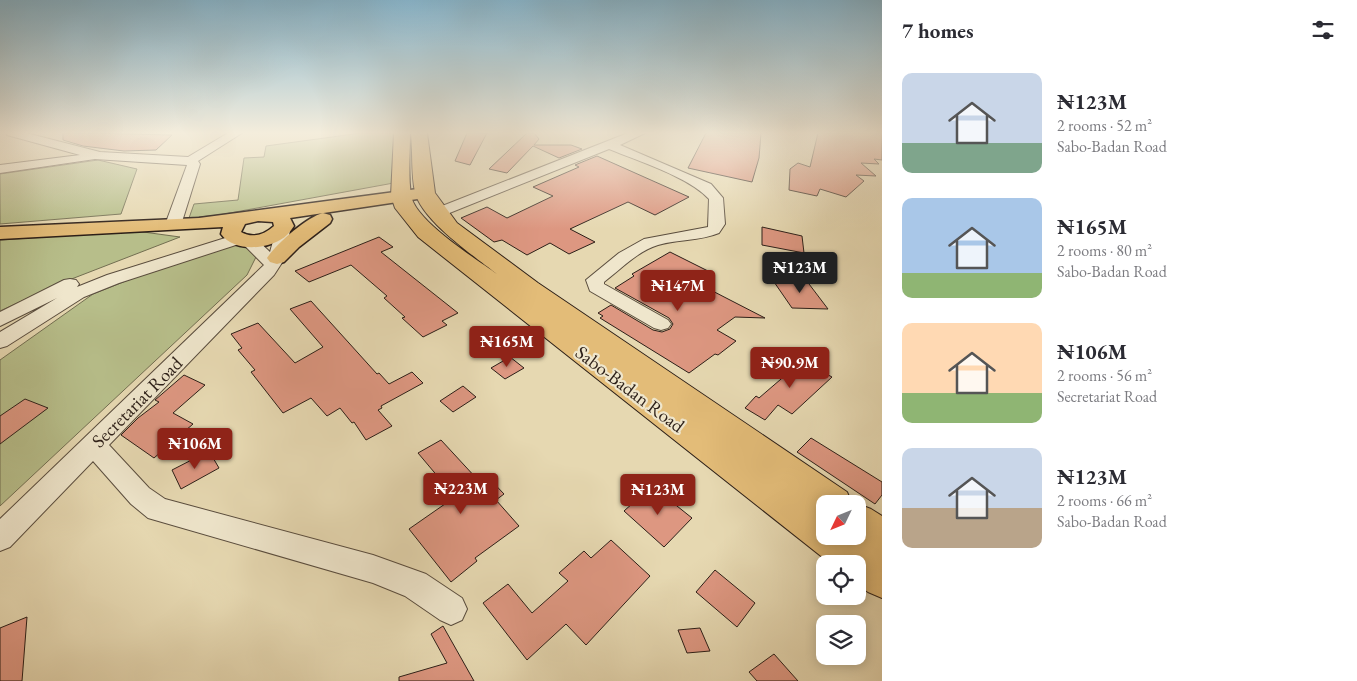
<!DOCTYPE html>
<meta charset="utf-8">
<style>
body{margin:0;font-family:"EB Garamond",serif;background:#f7f7f7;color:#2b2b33;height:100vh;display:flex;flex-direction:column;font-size:19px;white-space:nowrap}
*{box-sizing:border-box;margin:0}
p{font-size:16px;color:#7c7c81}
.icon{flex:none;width:28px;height:28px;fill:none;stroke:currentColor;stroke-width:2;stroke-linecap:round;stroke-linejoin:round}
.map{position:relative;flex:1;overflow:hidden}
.panel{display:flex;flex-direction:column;background:#fff;width:475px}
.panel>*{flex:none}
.needle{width:32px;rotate:227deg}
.controls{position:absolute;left:816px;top:495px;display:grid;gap:10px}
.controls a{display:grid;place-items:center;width:50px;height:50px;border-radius:10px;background:#fff;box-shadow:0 2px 12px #0003;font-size:25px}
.price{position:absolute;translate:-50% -42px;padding:0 11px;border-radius:5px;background:#8f2418;color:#fff;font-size:16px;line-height:32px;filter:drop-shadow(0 1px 2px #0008)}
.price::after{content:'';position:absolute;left:50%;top:30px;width:15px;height:11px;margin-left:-8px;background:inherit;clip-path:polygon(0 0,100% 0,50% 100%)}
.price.active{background:#222;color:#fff}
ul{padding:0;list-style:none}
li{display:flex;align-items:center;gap:15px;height:125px;padding:0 20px}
li span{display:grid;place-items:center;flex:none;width:140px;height:100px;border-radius:10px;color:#555}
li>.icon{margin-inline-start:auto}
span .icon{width:60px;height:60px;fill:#fffc;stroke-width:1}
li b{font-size:21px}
h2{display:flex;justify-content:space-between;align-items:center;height:60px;padding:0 20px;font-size:21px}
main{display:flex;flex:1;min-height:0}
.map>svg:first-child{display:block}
</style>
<main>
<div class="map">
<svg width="882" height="681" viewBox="0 0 882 681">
<rect width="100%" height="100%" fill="#e6d8b1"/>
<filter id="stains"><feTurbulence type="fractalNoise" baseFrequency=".004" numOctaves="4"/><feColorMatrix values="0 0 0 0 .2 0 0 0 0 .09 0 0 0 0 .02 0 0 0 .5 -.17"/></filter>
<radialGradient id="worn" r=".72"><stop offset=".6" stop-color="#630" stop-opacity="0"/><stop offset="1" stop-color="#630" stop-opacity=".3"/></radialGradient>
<path fill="#b7be8a" stroke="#726e51" d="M361,133H408L410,180L219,215L189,218L194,204L238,200L244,158L264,157L266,146Z
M98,160L137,169L121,214L0,224V174Z
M136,231L180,237L56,285L0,311V240Z
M244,244L256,257L247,275L0,506V360L93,294L204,250Z"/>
<path fill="#dd9781" stroke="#2c1f18" d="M63,133H87L172,135L156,150L124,151L83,146L63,140Z
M467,133H487L470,165L455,161Z
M527,133H534L539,139L534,145H571L582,149L559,158L533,146L507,173L489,169Z
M706,133H761L759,158L752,182L688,168Z
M818,133H882V160L874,159L879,164L861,163L876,176L856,175L864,181L846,197L820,189L817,196L789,190L790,169L798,163L810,167Z
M597,156L689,197L655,215L628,202L570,229L595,242L569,254L550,243L527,255L502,240L494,242L461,218L487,207L507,218L553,196L533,187L579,167L575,165Z
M762,227L802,236L804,253L762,245Z
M379,237L393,247L381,252L458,313L442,321L447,325L423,337L402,318L405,317L384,298L387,296L351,265L309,282L295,271Z
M670,252L712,273L697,283L765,318L735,317L717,330L736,341L718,355L715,354L689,373L600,318L603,316L598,313L611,305L653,330L662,332L670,329L673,324L669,318L615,288L634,276L632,274Z
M772,279L806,280L828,309L792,308Z
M311,301L377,374L379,373L389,384L412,372L423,383L381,406L382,408L378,410L392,426L366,440L354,422L352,423L340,408L327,416L311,398L283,413L251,372L255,370L238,350L242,348L231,334L258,323L295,363L323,347L290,309Z
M793,356L832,377L792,414L778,405L765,420L745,408L756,396L759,398L788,373L779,368Z
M510,357L524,368L505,379L491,368Z
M184,375L205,385L173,413L193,424L154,458L121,435L138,418L159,402L155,400Z
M463,386L476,397L453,412L440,401Z
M25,399L48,408L0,444V416Z
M811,438L882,482V495L875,504L797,452Z
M441,440L477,479L485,474L504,494L496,500L519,526L475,558L477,561L451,582L409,529L455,497L418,453Z
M209,451L219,468L181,489L172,470Z
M652,486L692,518L664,547L624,511Z
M611,540L650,576L586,645L566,624L527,660L483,603L508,584L532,613L568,581L559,573L584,551L591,558Z
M715,570L755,603L737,627L696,592Z
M27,617L22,681H0V628Z
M443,626L474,681H399V677L447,663L431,634Z
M700,628L710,651L687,653L678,630Z
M774,654L798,681H757L749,672Z"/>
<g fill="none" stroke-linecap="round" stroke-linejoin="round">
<g stroke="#5a4d3e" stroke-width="2">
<path id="minor" d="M6,133H26L100,152L188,157L228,133H242L198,161L200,164L181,225L178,228H168L165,225L187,165L95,159L0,173V165L80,155L7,135Z
M628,133H645L620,145L711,184L723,198L725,224L719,233C700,241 679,239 658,245C638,251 621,269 604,282V284L668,320L671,324L668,328L661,330L654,328L590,291L586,280L619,253L644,239L708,227L709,199C689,177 638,161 609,149L442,216H432L430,213L432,210Z
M282,225L287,227L290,230L285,258L274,275L109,445L149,488L165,499L373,555L426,574L462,598L467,609L462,620L451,625L440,620L405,596L373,583L148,518L131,504L93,461L10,547L0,551V519L264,265L242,243L119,283L84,297L7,346L0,348V332L57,298L0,326V312L64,280L70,279L76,280L79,284L77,287L107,275L238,234L245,237L255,238L270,252L277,227Z"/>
</g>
<g stroke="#2c1f18" stroke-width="3">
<path id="major" d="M425,188L431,189L434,193L431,197L290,218L294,226C290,232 286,237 280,240C263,250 233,251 221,234L223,227L0,239V227L199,218ZM258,221L273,222L274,226C265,234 253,239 241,232L245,224Z
M323,213L330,215L332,219L330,223L299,247L284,262L277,264L270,262L267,258C276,244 307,217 323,213Z"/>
</g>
<g stroke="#2c1f18" stroke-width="2">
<path id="highway" d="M394,133H410C410,153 408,175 411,195C414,220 476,259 497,274C474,256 422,221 415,192C411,174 413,152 411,133H427L435,193L457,223L538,283L847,492L852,504H825V536H858V504L871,509L882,516V598L868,592L858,585V564H831L418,237L395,208L391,196Z"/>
</g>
<use href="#minor" fill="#efe6cc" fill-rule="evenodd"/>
<use href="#major" fill="#e3bc78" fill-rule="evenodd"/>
<use href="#highway" fill="#e3bc78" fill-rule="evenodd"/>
</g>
<linearGradient id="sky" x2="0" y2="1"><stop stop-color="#87b6ce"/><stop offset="0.58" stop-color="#f4eddc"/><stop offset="1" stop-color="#f4eddc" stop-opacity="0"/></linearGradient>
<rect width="882" height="229" fill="url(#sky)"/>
<g text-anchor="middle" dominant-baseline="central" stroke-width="4.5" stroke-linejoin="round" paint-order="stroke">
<g font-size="19" fill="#2c1f18" stroke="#efe6cc">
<text transform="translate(630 389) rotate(37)">Sabo-Badan Road</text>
<text transform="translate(137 402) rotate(-45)">Secretariat Road</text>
</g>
</g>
<rect width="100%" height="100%" filter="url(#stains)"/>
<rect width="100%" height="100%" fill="url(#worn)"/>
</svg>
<div class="controls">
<a><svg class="needle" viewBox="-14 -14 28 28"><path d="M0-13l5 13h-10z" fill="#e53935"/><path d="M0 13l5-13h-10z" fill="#7c7c81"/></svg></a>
<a><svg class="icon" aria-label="locate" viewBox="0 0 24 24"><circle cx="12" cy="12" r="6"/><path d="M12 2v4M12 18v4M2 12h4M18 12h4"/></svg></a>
<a><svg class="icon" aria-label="layers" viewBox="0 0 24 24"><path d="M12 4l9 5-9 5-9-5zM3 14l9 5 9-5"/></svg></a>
</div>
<b class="price active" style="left:800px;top:294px">₦123M</b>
<b class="price" style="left:678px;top:312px">₦147M</b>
<b class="price" style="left:507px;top:368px">₦165M</b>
<b class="price" style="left:790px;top:389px">₦90.9M</b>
<b class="price" style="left:195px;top:470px">₦106M</b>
<b class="price" style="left:461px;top:515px">₦223M</b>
<b class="price" style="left:658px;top:516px">₦123M</b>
</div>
<section class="panel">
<h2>7 homes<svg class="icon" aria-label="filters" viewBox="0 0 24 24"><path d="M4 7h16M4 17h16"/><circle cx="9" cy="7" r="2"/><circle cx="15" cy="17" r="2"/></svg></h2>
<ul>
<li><span style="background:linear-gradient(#c9d6e8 70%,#7fa58c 0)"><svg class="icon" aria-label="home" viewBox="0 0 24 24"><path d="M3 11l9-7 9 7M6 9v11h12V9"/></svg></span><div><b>₦123M</b><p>2 rooms · 52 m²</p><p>Sabo-Badan Road</p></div></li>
<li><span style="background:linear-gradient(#a9c7e8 75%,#8fb573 0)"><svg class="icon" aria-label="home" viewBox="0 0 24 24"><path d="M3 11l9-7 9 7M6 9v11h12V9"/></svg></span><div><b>₦165M</b><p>2 rooms · 80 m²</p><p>Sabo-Badan Road</p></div></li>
<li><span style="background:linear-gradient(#ffd9b3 70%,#8fb573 0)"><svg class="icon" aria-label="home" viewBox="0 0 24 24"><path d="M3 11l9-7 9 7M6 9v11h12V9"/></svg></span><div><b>₦106M</b><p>2 rooms · 56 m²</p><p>Secretariat Road</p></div></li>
<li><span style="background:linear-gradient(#c9d6e8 60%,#b9a48a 0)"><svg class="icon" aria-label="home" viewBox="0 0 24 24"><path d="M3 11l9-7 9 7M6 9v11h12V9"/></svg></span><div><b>₦123M</b><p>2 rooms · 66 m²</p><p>Sabo-Badan Road</p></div></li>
</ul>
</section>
</main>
